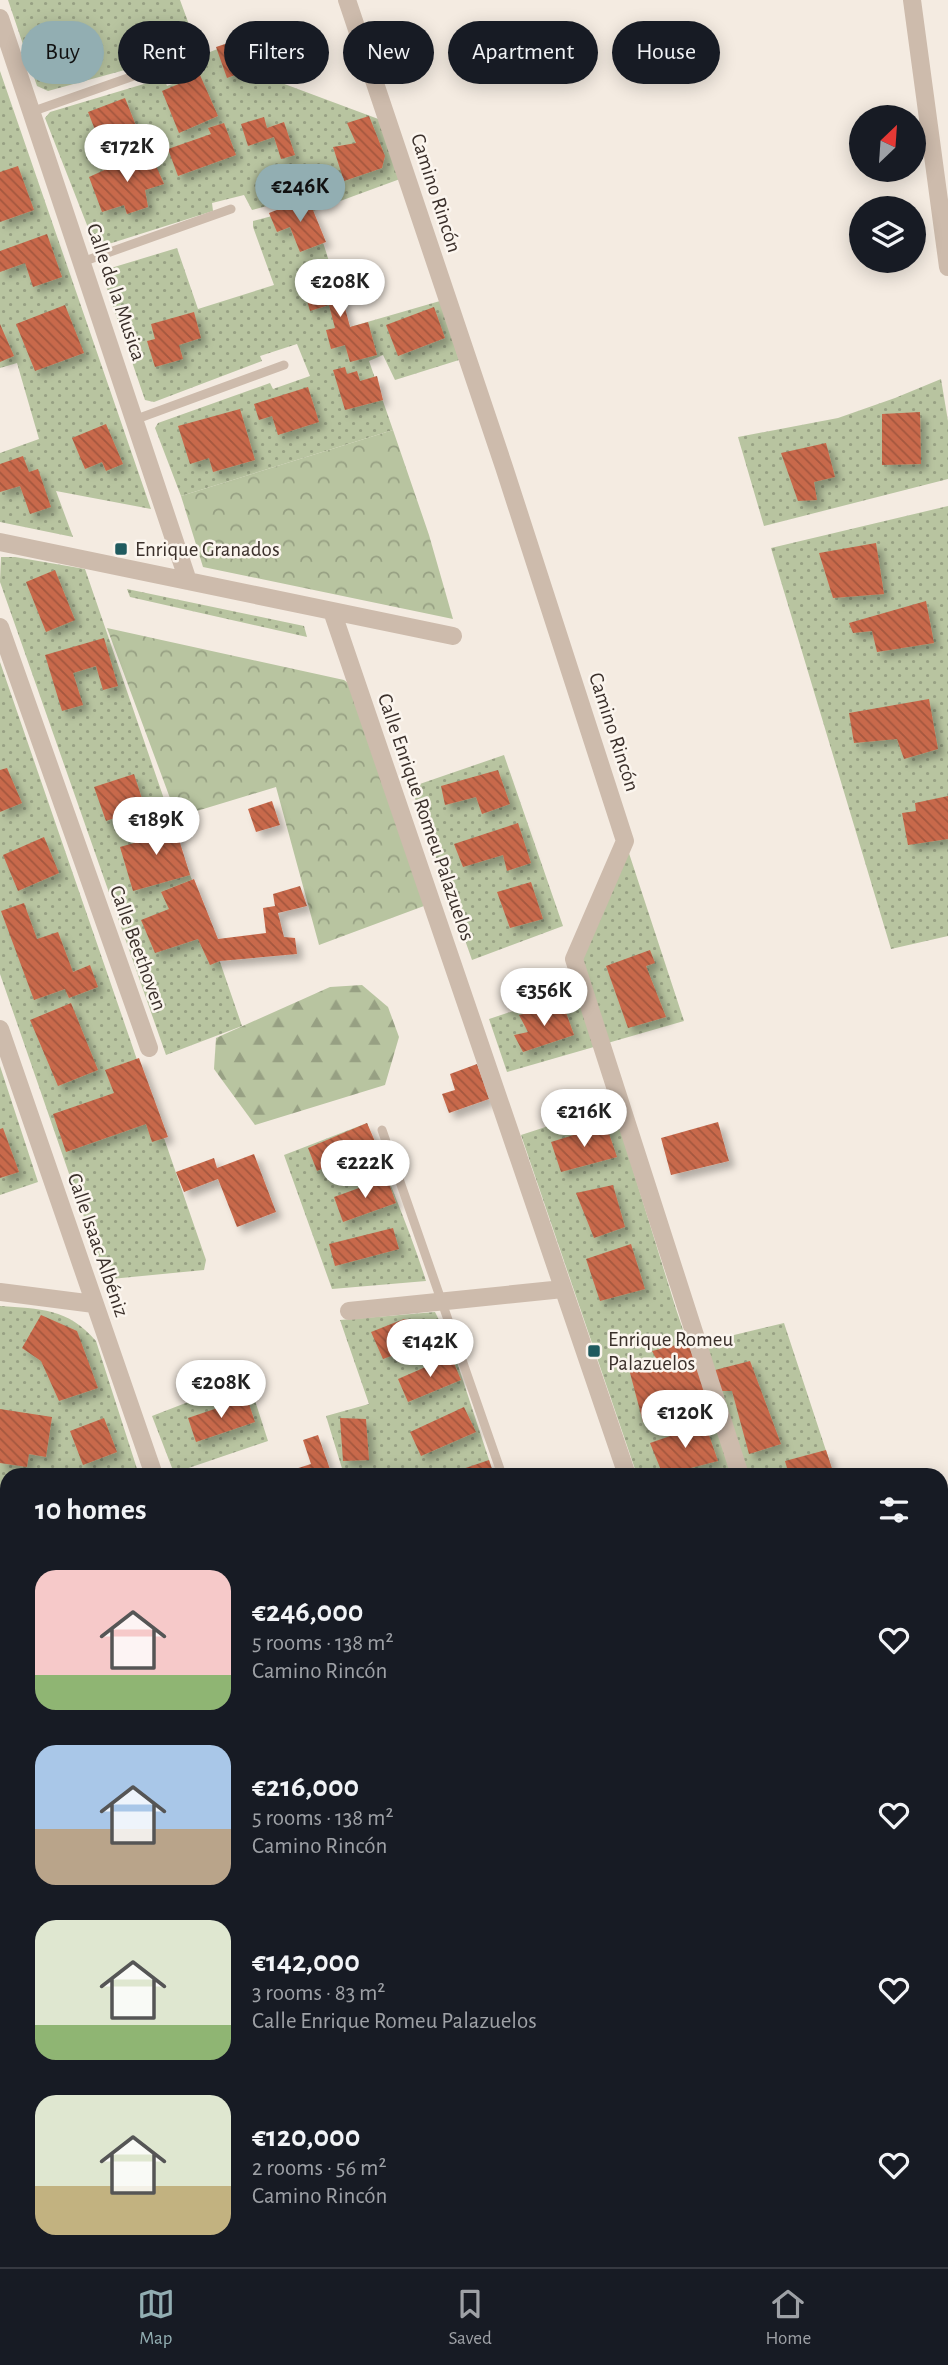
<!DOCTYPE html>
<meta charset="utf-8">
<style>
body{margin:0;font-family:"Alegreya Sans",sans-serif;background:#20242c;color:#f1f3f6;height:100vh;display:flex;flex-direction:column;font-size:26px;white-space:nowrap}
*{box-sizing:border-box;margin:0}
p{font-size:23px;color:#9ea1a6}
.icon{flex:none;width:38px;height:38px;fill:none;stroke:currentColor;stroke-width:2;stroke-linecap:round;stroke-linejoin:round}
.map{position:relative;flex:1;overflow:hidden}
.side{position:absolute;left:0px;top:1468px;width:948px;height:800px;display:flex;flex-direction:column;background:#171b24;border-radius:21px 21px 0 0;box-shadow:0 4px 18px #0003}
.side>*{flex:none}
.hud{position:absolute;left:21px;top:21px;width:906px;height:63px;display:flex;gap:14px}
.needle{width:46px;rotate:25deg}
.buttons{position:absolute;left:849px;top:105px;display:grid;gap:14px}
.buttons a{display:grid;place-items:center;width:77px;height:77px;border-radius:50%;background:#171b24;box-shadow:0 4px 18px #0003;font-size:35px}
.price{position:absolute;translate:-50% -60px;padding:0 16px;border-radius:24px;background:#fff;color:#222;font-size:23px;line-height:46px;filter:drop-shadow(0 2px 4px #0008)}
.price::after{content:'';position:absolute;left:50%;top:42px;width:21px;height:16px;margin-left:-10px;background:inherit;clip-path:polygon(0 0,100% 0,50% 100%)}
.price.active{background:#92aeb2;color:#111}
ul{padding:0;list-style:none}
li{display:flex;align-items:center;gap:21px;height:175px;padding:0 35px}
li span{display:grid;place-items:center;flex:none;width:196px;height:140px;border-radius:21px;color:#555}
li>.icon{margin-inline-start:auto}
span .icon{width:84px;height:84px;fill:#fffc;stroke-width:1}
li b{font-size:30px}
h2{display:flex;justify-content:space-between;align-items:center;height:84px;padding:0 35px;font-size:30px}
.pill{padding:0 24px;border-radius:32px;background:#171b24;box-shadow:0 4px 18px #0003;font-size:24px;line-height:63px}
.pill.active{background:#92aeb2;color:#111}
.dock{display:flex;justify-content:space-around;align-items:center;height:98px;border-top:2px solid #363941;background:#171b24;font-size:19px;color:#9ea1a6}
.dock a{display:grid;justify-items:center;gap:4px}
.dock .active{color:#92aeb2}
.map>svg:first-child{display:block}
</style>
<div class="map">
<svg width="948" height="2267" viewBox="0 0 948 2267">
<defs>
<pattern id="grass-dots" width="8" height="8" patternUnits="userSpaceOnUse" patternTransform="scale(1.75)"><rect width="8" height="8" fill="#b8c4a0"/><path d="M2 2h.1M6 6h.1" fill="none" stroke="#97a083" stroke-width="1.8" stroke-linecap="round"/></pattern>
<pattern id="forest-firs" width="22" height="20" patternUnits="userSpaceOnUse" patternTransform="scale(1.75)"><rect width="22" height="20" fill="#b8c4a0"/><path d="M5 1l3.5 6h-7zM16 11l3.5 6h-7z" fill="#97a083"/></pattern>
<pattern id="park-crowns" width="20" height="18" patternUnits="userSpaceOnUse" patternTransform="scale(1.75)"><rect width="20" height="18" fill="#b8c4a0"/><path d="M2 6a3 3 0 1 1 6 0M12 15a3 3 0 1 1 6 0" fill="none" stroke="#97a083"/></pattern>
<pattern id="building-back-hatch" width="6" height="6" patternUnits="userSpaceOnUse" patternTransform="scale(1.75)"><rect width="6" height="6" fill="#c8694b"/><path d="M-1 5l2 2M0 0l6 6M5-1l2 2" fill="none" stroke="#a4573f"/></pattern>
<filter id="shadow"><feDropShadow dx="6" dy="6" stdDeviation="3.5" flood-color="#0004"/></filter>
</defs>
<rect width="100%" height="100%" fill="#f4ebe1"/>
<path fill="url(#grass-dots)" d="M8,0H180L195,41L163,51L165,59L48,91L37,86Z
M255,34L271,79L381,120L400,179L313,211L350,327L440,301L459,360L395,380L383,355L369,361L393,430L181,496L155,428L158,423L270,383L273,389L310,376L297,344L260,356L262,361L154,402L145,400L101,271L177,248L198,309L274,285L253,227V221L314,205L311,194L252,210L244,195L212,203L213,211L96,248L45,118L50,112L164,78L167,86L204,72L200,56Z
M0,71L151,509L56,491L73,537L0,522V453L39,439L17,363L0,368Z
M941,379L948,421V479L764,526L738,437L838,418L895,398Z
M948,506V936L891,949L771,548Z
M1,557H15L85,569L242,1026L166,1055L0,582Z
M127,589L304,626L307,637L130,597Z
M0,662L206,1260L204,1270L111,1279L103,1272L0,974Z
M504,755L563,926L472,960L411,787Z
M625,841L684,1021L507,1072L489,1019L583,988L574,959Z
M0,1066L38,1182L0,1195Z
M613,1105L676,1309L732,1475H637L521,1135Z
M367,1123C386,1176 409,1227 426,1281L332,1289L284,1155Z
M0,1306C40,1309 68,1308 96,1341L139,1475H7V1506L0,1505Z
M435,1312L451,1344L494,1475H344L326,1416L369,1404L340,1320Z
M784,1323L834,1475H748L705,1342Z
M248,1379L268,1441L174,1473L152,1416Z
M0,1533L7,1535V1585L0,1584Z
M0,1618L7,1619V1818L0,1811Z
M942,1738L948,1744V1791L942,1799Z
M0,1849L7,1856V2110L0,2102Z
M948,1870V1965L942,1960V1877Z
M942,2040L948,2045V2267H597L603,2261H942Z
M0,2146L7,2153V2261H104L109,2267H0Z
M142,2261H446L452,2267H147Z"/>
<path fill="url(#forest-firs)" d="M362,985L388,1007L399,1037L385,1085L255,1125L214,1069L216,1038L330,987Z"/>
<path fill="url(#park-crowns)" d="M393,430L429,535L453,619L203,567L181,496Z
M107,628L344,680L360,693L432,903L319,945L276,787L177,817Z
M948,1791V1858L942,1865V1799Z"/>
<path fill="url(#building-back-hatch)" filter="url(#shadow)" d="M255,34L265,64L227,78L216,47Z
M200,75L218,116L179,133L162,91Z
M125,98L140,136L103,150L88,112Z
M369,116L385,156L382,168L344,181L333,147L356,143L347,123Z
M264,117L267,128L284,122L295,155L281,159L274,137L248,146L241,124Z
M224,123L236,155L178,176L168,149L211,134L208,128Z
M149,150L164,184L145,190L148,207L127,214L124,205L102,212L89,177Z
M18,166L34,210L0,222V172Z
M308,198L326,242L300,252L290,227L277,232L269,213Z
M47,234L62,277L33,287L25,263L0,272V251Z
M336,274L350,327L368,322L377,355L350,362L345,345L331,349L326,330L335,328L329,305L310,311L302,283Z
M65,305L84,353L35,371L16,324Z
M434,307L445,338L398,356L386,325Z
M194,312L201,338L179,345L183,359L155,367L147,341L155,339L151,324Z
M0,324L14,356L0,362Z
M345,367L347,374L357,371L360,381L377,376L383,400L345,410L333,370Z
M308,387L319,422L278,435L272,416L259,420L254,404Z
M240,409L255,460L213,472L209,458L190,464L178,426Z
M920,412L921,464L882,465V414Z
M106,424L123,464L106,471L102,462L85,469L72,438Z
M826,443L835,477L814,482L817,500L798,501L781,453Z
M23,456L29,472L38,469L51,507L30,514L20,486L0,492V464Z
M876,543L884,594L833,598L819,553Z
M55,570L75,620L46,632L26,582Z
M926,601L934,643L877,652L872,631L853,633L849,623Z
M104,638L118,686L103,690L96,666L73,673L83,705L62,711L45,655Z
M929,699L938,749L904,759L897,739L854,743L849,713Z
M7,768L22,803L0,812V770Z
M498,770L510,804L482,814L476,797L445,805L441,786Z
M134,774L145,808L106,821L94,787Z
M948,796V839L908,845L902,813L916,811L915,803Z
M272,801L280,825L256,832L248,809Z
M172,817L190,875L133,891L120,847L155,837L151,823Z
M518,823L531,863L507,871L503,855L463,867L454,844Z
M44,837L59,873L18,891L3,855Z
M194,879L218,939L266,933L263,908L275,906L273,894L300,886L307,906L278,913L284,937L295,938L297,954L220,961L210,965L198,939L155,953L141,920L169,909L161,892Z
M531,882L543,919L510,928L497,892Z
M24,903L37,939L58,932L73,972L90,965L98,987L69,998L65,989L34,1000L1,911Z
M650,950L655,963L646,966L666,1017L628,1028L606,966Z
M71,1003L98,1070L58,1086L30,1020Z
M563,1004L574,1035L523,1052L514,1035L528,1032L519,1015Z
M139,1058L168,1137L152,1142L146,1124L66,1152L53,1114L114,1093L105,1070Z
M477,1064L489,1099L449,1113L442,1094L455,1090L450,1074Z
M718,1122L729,1161L671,1175L661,1138Z
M367,1123L377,1146L317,1171L308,1148Z
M606,1125L617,1157L561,1172L551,1142Z
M3,1128L19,1172L0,1178V1129Z
M254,1154L276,1212L237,1227L218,1179L184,1192L176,1172L214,1158L217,1168Z
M387,1178L396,1203L343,1222L334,1197Z
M613,1185L625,1227L594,1238L576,1193Z
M393,1228L399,1249L335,1266L329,1244Z
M631,1244L645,1289L600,1301L586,1259Z
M41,1315L77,1331L98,1388L59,1401L41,1361L22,1348Z
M404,1319L439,1320L441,1338L383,1359L371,1332Z
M688,1342L707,1399L643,1422L629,1369L657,1360L652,1351Z
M451,1356L461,1380L408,1402L398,1379Z
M750,1361L781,1444L749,1454L732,1391H721L715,1370Z
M247,1398L255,1422L196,1442L188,1418Z
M464,1407L476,1432L421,1456L410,1432Z
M0,1409L52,1417L46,1457L29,1454L27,1467L0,1463Z
M104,1418L117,1452L83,1465L70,1431Z
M340,1418L366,1419L369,1460L343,1461Z
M705,1424L718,1461L663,1475L650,1443Z
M318,1435L332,1475H294L292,1470L311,1464L303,1440Z
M826,1450L834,1475H789L785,1461Z
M489,1460L494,1475H445Z
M7,1717V1741L0,1734V1725Z
M948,1891V1936L942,1932V1901Z
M0,1893L7,1899V1935L0,1943Z
M0,2162L7,2170L5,2229L0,2224Z
M948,2215V2260L942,2256V2224Z
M15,2261H80L75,2267H9Z
M199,2261H269V2264L266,2267H204Z
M390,2261H418L422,2267H384L383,2265Z
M625,2261H684L691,2267H631Z
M895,2261H904L914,2267H891Z"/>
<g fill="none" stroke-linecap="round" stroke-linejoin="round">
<path stroke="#cdbbac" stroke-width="9" d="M31,112L185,58
M82,262L231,209
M134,420L284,365
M382,1130L502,1475
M942,1799L948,1791
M942,1865L948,1858
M530,2267L536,2261
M586,2267L592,2261"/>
<path stroke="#cdbbac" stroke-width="18" d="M347,0L504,467L625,841L574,959L740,1475
M912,0L948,267
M0,18L188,581
M0,542L453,636
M332,611L627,1475
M0,627L149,1048
M0,1029L154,1475
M0,1292L94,1304
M349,1311L563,1289
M0,1517L7,1518
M942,1561L948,1560
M0,1597L7,1598
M0,1825L7,1831
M0,2120L7,2128
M123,2261L128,2267
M473,2261L479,2267"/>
</g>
<g fill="#1f5a5e" stroke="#fbf5ee" stroke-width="2.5">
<rect x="114" y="542" width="14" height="14" rx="3.5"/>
<rect x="587" y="1344" width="14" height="14" rx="3.5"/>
</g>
<g text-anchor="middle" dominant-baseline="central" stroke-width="5" stroke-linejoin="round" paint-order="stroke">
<g font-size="21" fill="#3b302b" stroke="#fbf5ee">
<text transform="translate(436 193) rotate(72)">Camino Rincón</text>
<text transform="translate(116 292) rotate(71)">Calle de la Musica</text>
<text transform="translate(614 732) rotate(72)">Camino Rincón</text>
<text transform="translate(426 817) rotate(71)">Calle Enrique Romeu Palazuelos</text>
<text transform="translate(138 948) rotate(70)">Calle Beethoven</text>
<text transform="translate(98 1245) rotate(71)">Calle Isaac Albéniz</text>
</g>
<g font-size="21" fill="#3b302b" stroke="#fbf5ee" text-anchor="start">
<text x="135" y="549">Enrique Granados</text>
<text x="608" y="1339">Enrique Romeu<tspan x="608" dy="24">Palazuelos</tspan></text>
</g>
</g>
</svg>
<div class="buttons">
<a><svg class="needle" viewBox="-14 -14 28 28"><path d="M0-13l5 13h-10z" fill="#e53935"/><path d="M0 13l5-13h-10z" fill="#9ea1a6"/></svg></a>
<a><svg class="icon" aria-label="layers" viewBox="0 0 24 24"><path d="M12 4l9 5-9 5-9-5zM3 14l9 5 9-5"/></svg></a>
</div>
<b class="price" style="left:127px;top:184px">€172K</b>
<b class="price active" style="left:300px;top:224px">€246K</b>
<b class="price" style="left:340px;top:319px">€208K</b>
<b class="price" style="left:156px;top:857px">€189K</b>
<b class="price" style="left:544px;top:1028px">€356K</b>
<b class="price" style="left:584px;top:1149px">€216K</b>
<b class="price" style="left:365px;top:1200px">€222K</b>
<b class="price" style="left:430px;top:1379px">€142K</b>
<b class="price" style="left:221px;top:1420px">€208K</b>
<b class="price" style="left:685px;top:1450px">€120K</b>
<div class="hud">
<a class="pill active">Buy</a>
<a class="pill">Rent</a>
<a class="pill">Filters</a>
<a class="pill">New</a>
<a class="pill">Apartment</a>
<a class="pill">House</a>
</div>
<section class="side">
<h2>10 homes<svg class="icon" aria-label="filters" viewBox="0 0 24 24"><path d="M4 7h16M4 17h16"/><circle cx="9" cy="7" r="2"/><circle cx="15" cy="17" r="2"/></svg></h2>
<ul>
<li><span style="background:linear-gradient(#f6c9c9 75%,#8fb573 0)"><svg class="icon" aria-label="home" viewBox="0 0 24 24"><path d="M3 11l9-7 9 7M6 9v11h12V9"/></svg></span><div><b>€246,000</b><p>5 rooms · 138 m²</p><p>Camino Rincón</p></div><svg class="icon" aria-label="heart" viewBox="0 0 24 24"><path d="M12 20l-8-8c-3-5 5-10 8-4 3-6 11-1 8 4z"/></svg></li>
<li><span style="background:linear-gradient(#a9c7e8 60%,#b9a48a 0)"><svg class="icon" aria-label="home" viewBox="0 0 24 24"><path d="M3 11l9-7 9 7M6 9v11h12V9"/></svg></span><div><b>€216,000</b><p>5 rooms · 138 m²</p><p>Camino Rincón</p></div><svg class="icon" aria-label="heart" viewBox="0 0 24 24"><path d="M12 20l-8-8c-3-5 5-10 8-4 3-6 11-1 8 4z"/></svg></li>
<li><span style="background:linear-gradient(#dfe7d0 75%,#8fb573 0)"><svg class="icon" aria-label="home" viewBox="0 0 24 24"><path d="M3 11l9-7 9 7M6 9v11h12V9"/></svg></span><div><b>€142,000</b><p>3 rooms · 83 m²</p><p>Calle Enrique Romeu Palazuelos</p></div><svg class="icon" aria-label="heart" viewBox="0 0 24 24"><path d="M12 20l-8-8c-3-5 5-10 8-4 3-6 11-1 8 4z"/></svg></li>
<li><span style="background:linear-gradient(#dfe7d0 65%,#c2b280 0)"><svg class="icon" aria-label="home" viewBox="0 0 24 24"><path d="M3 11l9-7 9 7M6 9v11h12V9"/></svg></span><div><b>€120,000</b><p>2 rooms · 56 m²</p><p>Camino Rincón</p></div><svg class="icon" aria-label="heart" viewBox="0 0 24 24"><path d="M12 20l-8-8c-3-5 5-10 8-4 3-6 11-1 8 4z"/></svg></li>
</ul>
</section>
</div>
<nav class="dock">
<a class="active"><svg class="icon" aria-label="map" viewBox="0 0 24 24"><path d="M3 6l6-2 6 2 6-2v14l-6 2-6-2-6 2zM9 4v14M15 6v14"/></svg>Map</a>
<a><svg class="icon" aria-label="saved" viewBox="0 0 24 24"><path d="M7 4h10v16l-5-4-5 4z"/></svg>Saved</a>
<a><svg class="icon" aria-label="home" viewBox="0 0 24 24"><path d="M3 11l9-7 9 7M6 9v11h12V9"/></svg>Home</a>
</nav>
